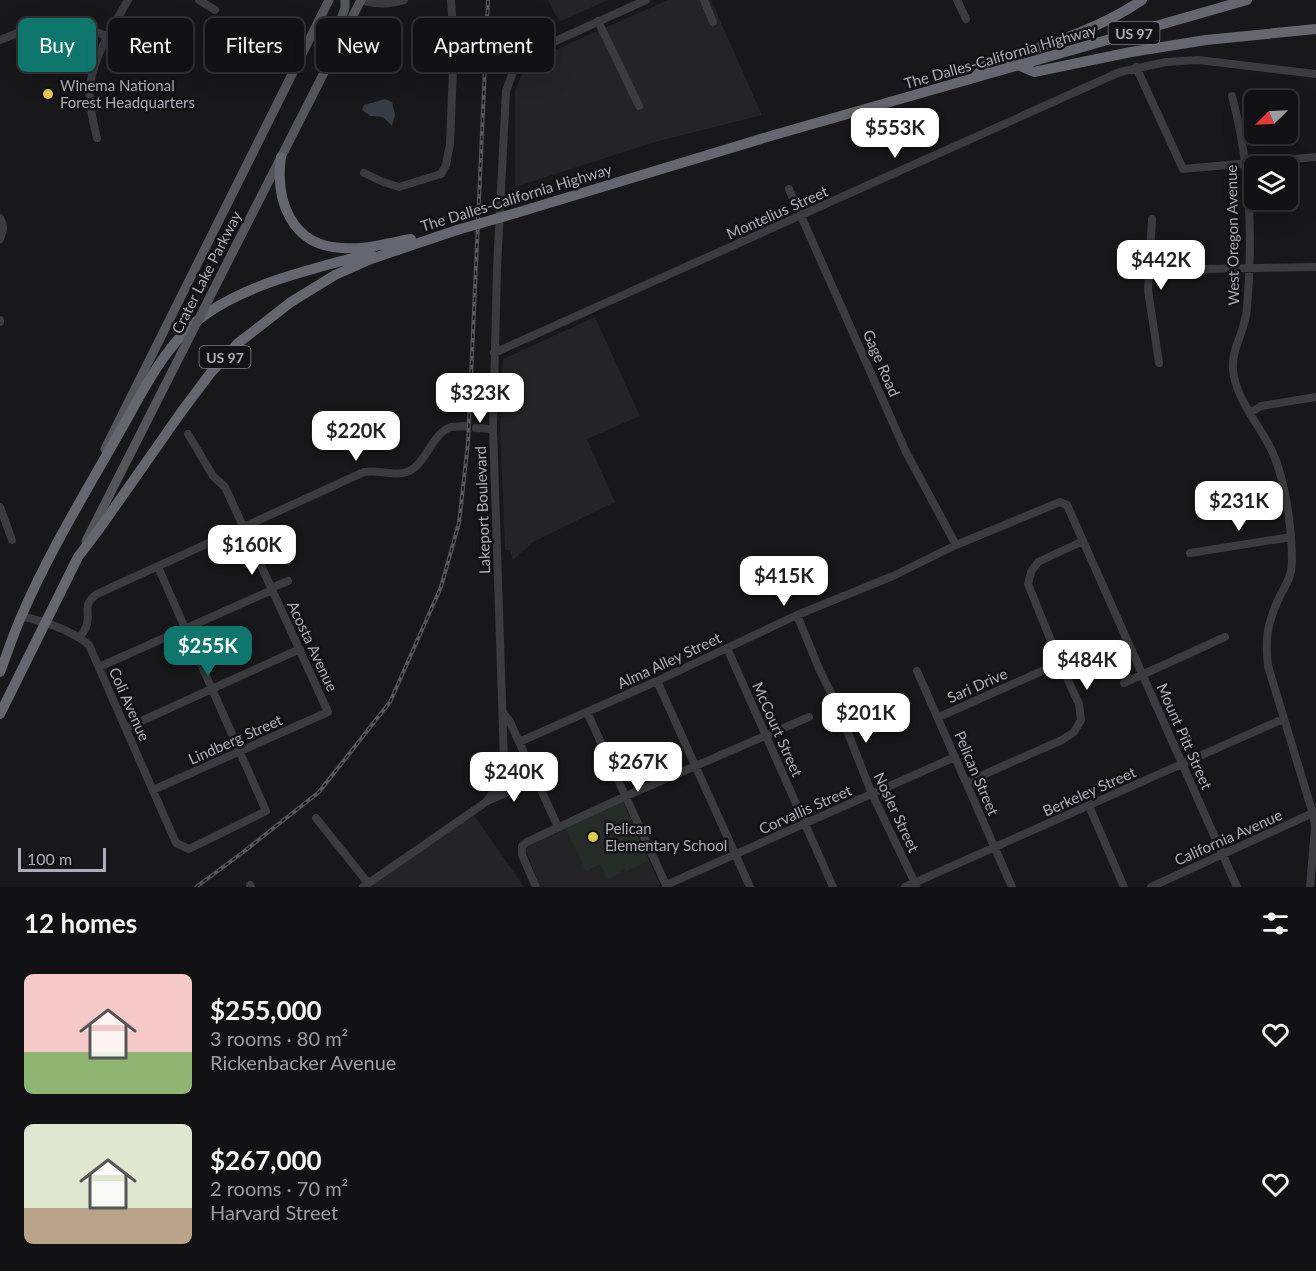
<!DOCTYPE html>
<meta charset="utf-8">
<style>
body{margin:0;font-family:Lato,sans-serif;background:#1b1a1c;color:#f1f3f6;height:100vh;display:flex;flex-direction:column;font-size:22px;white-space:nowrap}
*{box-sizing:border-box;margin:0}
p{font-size:20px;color:#9c9da0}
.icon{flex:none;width:33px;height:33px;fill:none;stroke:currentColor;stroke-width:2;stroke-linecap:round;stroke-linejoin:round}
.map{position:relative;height:887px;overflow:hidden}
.drawer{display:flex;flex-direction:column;background:#121113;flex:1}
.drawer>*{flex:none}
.top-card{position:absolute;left:18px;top:18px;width:600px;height:54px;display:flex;gap:12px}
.needle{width:39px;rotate:246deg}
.buttons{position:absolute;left:1244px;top:90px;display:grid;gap:12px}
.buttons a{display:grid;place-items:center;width:54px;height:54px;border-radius:9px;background:#121113;box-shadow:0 6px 24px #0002,0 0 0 2px #313133;font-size:30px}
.scale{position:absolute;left:18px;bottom:15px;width:88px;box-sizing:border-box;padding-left:6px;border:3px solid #abacb7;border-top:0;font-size:16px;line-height:21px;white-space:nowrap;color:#abacb7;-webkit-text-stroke:4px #131214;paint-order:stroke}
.price{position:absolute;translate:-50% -51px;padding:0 14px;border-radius:12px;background:#fff;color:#222;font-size:20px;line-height:39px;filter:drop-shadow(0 2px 3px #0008)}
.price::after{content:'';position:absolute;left:50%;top:36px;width:18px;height:14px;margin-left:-9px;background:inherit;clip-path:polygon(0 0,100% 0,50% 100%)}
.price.on{background:#0f766e;color:#fff}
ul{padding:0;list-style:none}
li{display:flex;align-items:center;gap:18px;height:150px;padding:0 24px}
li span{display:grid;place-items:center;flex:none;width:168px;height:120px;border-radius:9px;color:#555}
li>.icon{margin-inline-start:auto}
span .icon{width:72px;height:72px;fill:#fffc;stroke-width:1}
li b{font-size:26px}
h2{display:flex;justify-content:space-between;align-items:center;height:72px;padding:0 24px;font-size:26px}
.tag{padding:0 21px;border-radius:9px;background:#121113;box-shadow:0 6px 24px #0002,0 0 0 2px #313133;font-size:21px;line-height:54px}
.tag.on{background:#0f766e;color:#fff}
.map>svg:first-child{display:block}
</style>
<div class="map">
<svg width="1316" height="887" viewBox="0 0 1316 887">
<rect width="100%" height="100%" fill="#181719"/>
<path fill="#242426" d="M548,0H608L559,22Z
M668,0H711L762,115L655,142L515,187V90L524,70L543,55Z
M595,317L640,416L587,439L615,502L533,542L513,560L510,550H505L500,429L503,359Z
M623,802L661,887H540L526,850L529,846Z
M474,815L524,887H368Z"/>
<path fill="#262d29" d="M623,802L649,861L626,871L624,868L620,870L621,873L607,879L600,864L586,871L566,829Z"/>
<path fill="#363b44" d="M385,99L392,102L395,115L392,126L383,117L370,116L362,110L364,105Z"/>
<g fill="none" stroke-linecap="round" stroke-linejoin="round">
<path stroke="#3b3b40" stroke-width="8" d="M199,0L215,10
M361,0C376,5 389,5 404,0
M704,0L713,22
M957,0L966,19
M598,21L639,106
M0,40L42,23H75L106,36
M1136,67L1183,169L1316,157
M1232,96C1250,163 1253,238 1247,308C1246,330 1231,348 1233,370C1236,400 1259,424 1272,451C1286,482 1292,529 1292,562C1292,578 1284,587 1278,600C1267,625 1265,639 1268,666L1313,814L1315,827L1310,887
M97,138C94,126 91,113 90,101C86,67 112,28 128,0
M364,173L383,182L399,187L441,174L446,165L450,144L454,43L451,0
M789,189L906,452L956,545
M0,218C5,226 3,231 0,239
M1152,219L1148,290L1159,363
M1150,270L1316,267
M0,320V322
M494,353L1120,72L1166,62L1198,60L1316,74
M1250,413L1261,406L1316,397
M476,428L493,429
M0,507L12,540
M1190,553L1291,537
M271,588L288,581
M797,615L820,671L837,705L872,794L916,885
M21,616C45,622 70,629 89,645L176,843L189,849L266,811L158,567
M80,638C82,634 86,629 87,624C90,609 82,605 97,594L364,472C377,470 392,475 403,473C426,469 430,434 451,427C455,426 462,427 466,426
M727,648L833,887
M99,667L272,590
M917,671L1012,887
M657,681L750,887
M1124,683L1225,637
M587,712L666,885L955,757
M503,713L509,720L558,827
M939,717L1060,663
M126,728L300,649
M519,742L657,681L797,615L893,576L956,545L1060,502L1067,505L1237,887
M967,782L1062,740L1074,732L1081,720L1079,704L1060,663L1028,584L1031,572L1038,562L1083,541
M153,790L328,712L225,487L213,476L188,434
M487,801L524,785L539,786
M1089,806L1124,887
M316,818L368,883
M250,885L251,887
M363,887L486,802L498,786L504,761L493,429L497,269L506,91L513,72L524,59L540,48L646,0
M536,887L522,855V846L527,842L626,796L809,717
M905,887L1283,719
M1151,887L1315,812"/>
<path stroke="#55555c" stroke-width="9" d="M327,55L345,8V0
M220,277L361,0
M105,449L329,0
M86,541L183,350"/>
<path stroke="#66666e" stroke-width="10" d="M1020,66L1034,72L1131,52L1206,40L1316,29
M974,78L985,66C1039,47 1095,32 1142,0
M281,157C275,200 291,246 342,248C365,250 388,243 411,239
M516,213L774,135L1247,0
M0,672C7,654 13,635 21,617C48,554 84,495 118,435C143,392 165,341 209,312C255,281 318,268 371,253
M0,714L78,557L100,528L182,411L209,375L237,344L291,302L335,275L371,259L457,230"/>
<g stroke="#56565c" stroke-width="4">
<path id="rail" d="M196,887L242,853L319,792L390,702L441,587L459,523L468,443L488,0"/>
</g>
<use href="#rail" stroke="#131214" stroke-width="1.5" stroke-dasharray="4.5" stroke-linecap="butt"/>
<path stroke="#55555c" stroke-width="9" d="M183,350L220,277"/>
<path stroke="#66666e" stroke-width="10" d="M457,230L516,213"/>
</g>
<g fill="#dbcd4d" stroke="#131214" stroke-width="2">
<circle cx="48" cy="94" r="6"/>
<circle cx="593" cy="837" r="6"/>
</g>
<g text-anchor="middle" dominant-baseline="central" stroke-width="5" stroke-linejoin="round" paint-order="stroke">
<g fill="#131214" stroke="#7d7e86" stroke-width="1.5">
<rect x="1108.5" y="22" width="51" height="22" rx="4.5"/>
<rect x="199.5" y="346" width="51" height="22" rx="4.5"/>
</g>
<g font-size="14" font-weight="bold" fill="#abacb7">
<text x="1134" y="33">US 97</text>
<text x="225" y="357">US 97</text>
</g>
<g font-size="15" fill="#abacb7" stroke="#131214">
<text transform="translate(1000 56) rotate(-16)">The Dalles-California Highway</text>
<text transform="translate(516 197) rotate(-17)">The Dalles-California Highway</text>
<text transform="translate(777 212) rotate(-24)">Montelius Street</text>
<text transform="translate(1232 235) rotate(-91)">West Oregon Avenue</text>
<text transform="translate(206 272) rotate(-63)">Crater Lake Parkway</text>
<text transform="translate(882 363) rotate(67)">Gage Road</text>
<text transform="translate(482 510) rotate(-92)">Lakeport Boulevard</text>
<text transform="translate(313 646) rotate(65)">Acosta Avenue</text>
<text transform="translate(669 660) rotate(-25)">Alma Alley Street</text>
<text transform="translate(977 685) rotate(-24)">Sari Drive</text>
<text transform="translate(130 704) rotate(66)">Coli Avenue</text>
<text transform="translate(778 729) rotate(66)">McCourt Street</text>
<text transform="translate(1185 736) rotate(66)">Mount Pitt Street</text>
<text transform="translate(235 739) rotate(-24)">Lindberg Street</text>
<text transform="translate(977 773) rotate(67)">Pelican Street</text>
<text transform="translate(1089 791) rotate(-24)">Berkeley Street</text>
<text transform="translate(805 809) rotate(-24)">Corvallis Street</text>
<text transform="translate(897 812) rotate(65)">Nosler Street</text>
<text transform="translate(1228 837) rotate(-24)">California Avenue</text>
</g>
<g font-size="15" fill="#abacb7" stroke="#131214" text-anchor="start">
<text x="60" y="85">Winema National<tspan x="60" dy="17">Forest Headquarters</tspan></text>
<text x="605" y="828">Pelican<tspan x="605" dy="17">Elementary School</tspan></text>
</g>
</g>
</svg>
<div class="buttons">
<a><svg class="needle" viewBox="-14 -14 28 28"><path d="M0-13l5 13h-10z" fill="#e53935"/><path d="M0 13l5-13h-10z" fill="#9c9da0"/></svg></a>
<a><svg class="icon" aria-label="layers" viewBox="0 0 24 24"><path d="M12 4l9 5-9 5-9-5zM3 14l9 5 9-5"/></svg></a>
</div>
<div class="scale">100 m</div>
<b class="price" style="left:895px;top:159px">$553K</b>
<b class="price" style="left:1161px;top:291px">$442K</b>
<b class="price" style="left:480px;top:424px">$323K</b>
<b class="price" style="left:356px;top:462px">$220K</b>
<b class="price" style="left:1239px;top:532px">$231K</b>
<b class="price" style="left:252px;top:576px">$160K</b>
<b class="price" style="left:784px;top:607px">$415K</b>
<b class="price on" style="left:208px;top:677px">$255K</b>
<b class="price" style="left:1087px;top:691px">$484K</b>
<b class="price" style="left:866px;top:744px">$201K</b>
<b class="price" style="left:638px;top:793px">$267K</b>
<b class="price" style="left:514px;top:803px">$240K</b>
<div class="top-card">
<a class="tag on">Buy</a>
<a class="tag">Rent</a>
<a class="tag">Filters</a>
<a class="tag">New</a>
<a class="tag">Apartment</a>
</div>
</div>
<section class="drawer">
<h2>12 homes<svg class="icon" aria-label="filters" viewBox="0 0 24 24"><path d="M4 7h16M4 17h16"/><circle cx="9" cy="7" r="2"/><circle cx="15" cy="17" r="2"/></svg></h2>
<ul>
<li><span style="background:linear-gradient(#f6c9c9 65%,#8fb573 0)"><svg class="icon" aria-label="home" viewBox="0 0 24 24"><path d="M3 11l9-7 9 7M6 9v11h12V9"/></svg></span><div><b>$255,000</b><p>3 rooms · 80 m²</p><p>Rickenbacker Avenue</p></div><svg class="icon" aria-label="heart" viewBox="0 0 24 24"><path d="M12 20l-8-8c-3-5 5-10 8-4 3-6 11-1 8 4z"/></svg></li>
<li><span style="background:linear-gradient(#dfe7d0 70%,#b9a48a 0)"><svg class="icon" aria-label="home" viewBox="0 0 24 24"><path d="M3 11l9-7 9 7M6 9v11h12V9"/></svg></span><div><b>$267,000</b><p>2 rooms · 70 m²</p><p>Harvard Street</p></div><svg class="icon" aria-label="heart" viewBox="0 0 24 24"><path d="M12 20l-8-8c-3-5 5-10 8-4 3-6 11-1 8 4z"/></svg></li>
</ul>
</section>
